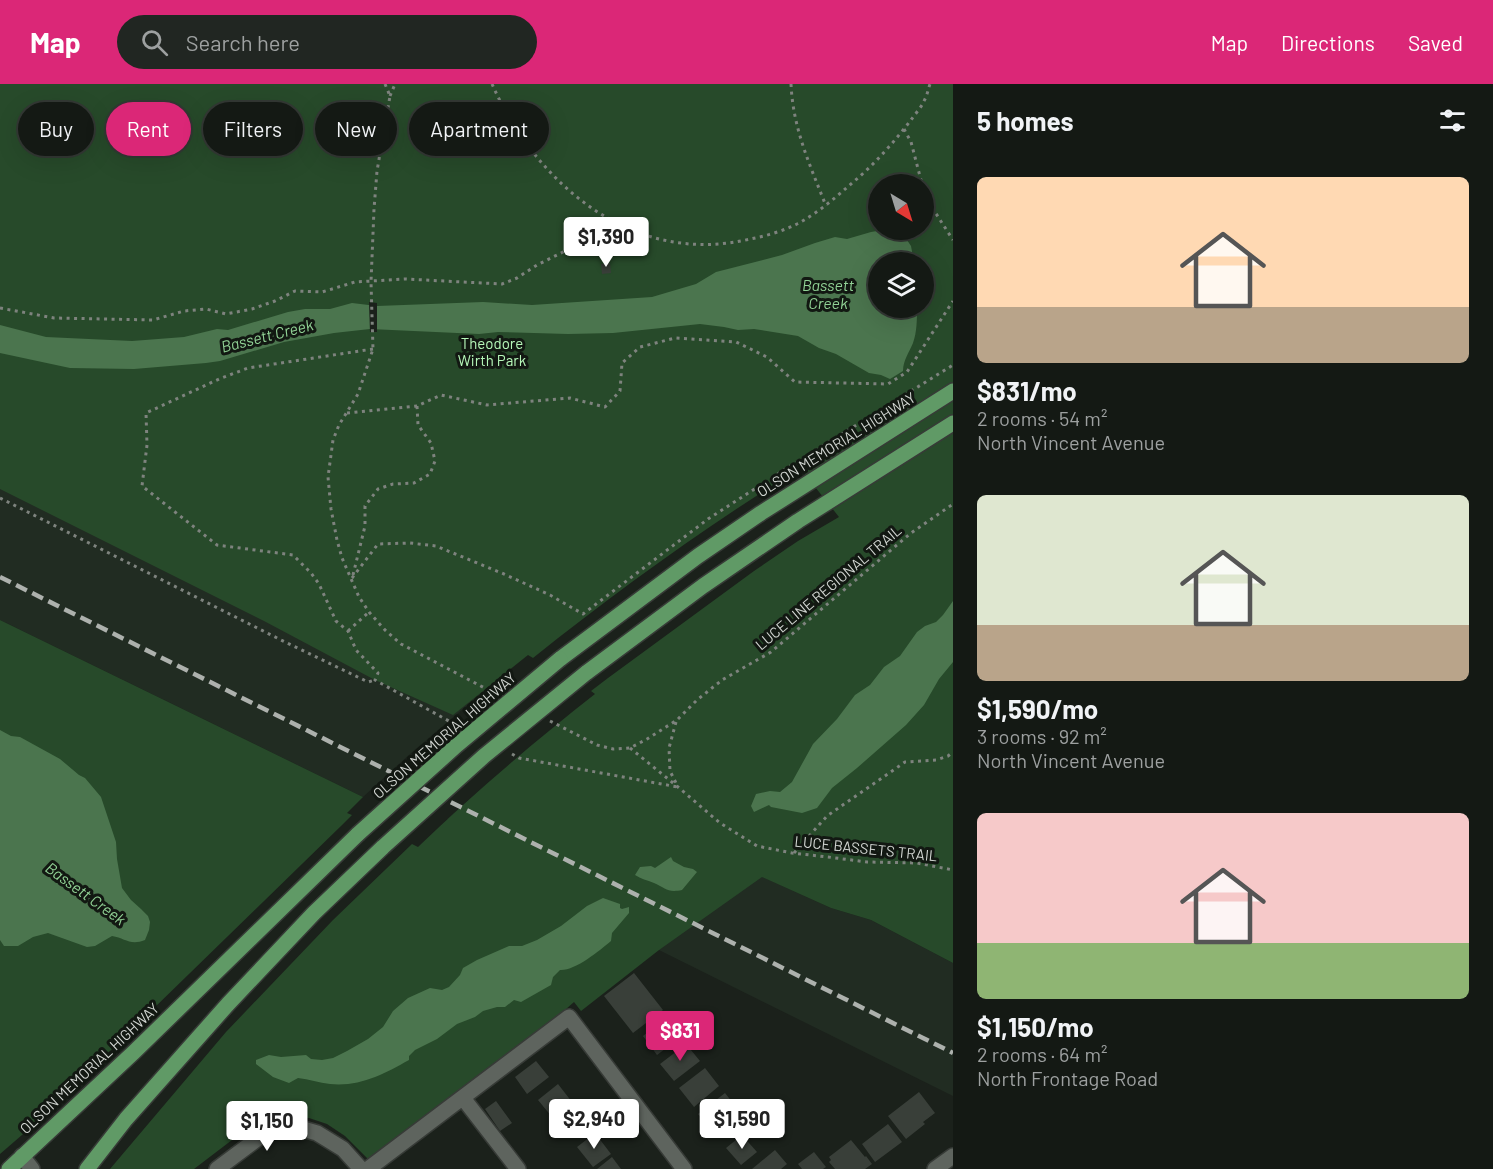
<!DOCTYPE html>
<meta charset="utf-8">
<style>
body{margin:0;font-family:Barlow,sans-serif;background:#212622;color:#f1f3f6;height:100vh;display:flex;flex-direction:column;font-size:22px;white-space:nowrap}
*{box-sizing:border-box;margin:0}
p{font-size:20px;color:#9da0a0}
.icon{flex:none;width:33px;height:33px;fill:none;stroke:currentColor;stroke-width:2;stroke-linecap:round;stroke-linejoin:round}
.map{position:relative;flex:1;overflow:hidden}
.details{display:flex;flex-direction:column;background:#141914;width:540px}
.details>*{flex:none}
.top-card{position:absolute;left:18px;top:18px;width:570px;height:54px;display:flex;gap:12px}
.needle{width:39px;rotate:142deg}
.tools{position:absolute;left:868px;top:90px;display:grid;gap:12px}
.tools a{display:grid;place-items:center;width:66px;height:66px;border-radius:50%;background:#141914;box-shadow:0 6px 24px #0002,0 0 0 2px #333834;font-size:30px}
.price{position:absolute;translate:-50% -51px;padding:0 14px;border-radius:6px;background:#fff;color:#222;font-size:20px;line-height:39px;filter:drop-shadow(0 2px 3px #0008)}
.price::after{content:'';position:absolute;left:50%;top:36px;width:18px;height:14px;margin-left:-9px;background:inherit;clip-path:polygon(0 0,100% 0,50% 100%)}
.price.on{background:#db2777;color:#fff}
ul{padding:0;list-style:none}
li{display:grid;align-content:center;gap:12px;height:318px;padding:0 24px}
li span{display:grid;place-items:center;height:186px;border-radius:9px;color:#555}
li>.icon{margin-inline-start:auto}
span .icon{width:108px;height:108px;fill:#fffc;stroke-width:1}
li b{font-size:26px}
h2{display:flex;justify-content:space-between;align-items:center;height:72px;padding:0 24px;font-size:26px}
.chip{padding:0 21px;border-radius:27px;background:#141914;box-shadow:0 6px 24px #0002,0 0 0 2px #333834;font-size:21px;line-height:54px}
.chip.on{background:#db2777;color:#fff}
header{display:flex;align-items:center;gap:36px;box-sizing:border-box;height:84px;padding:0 30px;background:#db2777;color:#fff}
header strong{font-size:28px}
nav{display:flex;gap:33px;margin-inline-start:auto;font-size:21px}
.search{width:420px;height:54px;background:#212622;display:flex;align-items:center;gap:15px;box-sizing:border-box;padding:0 21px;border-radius:33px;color:#9da0a0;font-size:22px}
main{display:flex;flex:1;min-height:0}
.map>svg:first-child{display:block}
</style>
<header>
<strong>Map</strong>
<div class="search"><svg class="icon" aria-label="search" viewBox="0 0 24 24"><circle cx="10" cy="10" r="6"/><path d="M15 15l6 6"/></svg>Search here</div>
<nav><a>Map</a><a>Directions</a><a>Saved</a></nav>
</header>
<main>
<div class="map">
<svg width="953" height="1085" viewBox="0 0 953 1085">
<rect width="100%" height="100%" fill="#1b211b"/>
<path fill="#212c22" d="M0,328L510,585L410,670L363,713L0,536Z
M514,677L732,779L831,824L871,836L953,879V1012L659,866L447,735Z"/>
<path fill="#274a2a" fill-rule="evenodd" d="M0,0H953V879L871,836L831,824L762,793L659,866L581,927L574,918L539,949L370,1077L345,1052L327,1040L309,1034L295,1033L278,1034L253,1040L194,1085H110L226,948L333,836L412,760L418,763C474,709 534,658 595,610L591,607L608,594L754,487L798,457L839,433L800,384C707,442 618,506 533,574L528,571L453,631L375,596L264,537L0,405ZM879,100H924V146H879ZM879,178H924V224H879Z
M0,536L363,713L347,729L352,731L341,742L37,1038L0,1070Z"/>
<path fill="#4b754e" d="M883,146H906L910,151L907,156L911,162L914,178H879V224H917C917,235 917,248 913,259C909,269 903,276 903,287L890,295L881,291L869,289L836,270L819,264L798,252L754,245L738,246L724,243L700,240L613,249L568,250L498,248L479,250L370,245L334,249L284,258L220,277L206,279L134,285L70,284L0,269V241L46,253L132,257L184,253L217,245L228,246L288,228L305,225H330L352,219L377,222L483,218L532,221L652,213L696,200L716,188L782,171L815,159L835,153L847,155L871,148Z
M953,517V578L939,595L924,621L906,641L857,684L832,704L817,724L802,729L771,723L769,721L754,728L751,722L756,710L770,707L780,708L792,698L813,660L837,635L855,611L870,601L884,583L900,572L917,548L925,542L936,538L943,531Z
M0,646L11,652L20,653L60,675L79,691L85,694L101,713L116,758L117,775L122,804L131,816L141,825L148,832L150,838L149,846L145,856C130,862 125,854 112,852L95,862L87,863L48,849L33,853L18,862H4L0,856Z
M671,773L673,777L684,783L693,785L697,788L682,806C667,809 666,804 654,799C647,796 641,795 635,791L640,783L651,782L655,784Z
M603,814L620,820V824L622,825L629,823V829L612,849L611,857C599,867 575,887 560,886L553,893L551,901L521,918L514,916L505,923H497L483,927L475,933L457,940L437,955L415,966L409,972V976C384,990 360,1003 330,1000C319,999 309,995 298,994L289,999L273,993L256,980V976L269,971L281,973L306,971L311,975L322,976L333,974L347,967L368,955L383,943L393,927L408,914L430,904L442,906L449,903L460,891L463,884L477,876L509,862H522L537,856L561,842L587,822Z"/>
<path fill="#1b211b" d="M369,218L377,219V248H370Z"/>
<path fill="#393f39" d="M610,179L611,189L602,190L601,180Z
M634,889L663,926L633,949L604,912Z
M666,934L681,953L657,971L643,952Z
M686,960L700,977L674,997L660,980Z
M536,977L549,993L527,1010L515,993Z
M705,984L719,1002L694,1023L679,1004Z
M558,1000L572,1018L552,1033L538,1016Z
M919,1008L935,1029L923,1038L925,1040L906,1055L888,1032Z
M725,1009L740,1028L714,1049L698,1030Z
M496,1017L512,1039L500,1047L485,1025Z
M576,1021L590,1040L572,1054L558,1035Z
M888,1040L902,1058L875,1078L862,1060Z
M595,1049L611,1070L593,1083L577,1063Z
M742,1051L757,1068L741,1081L726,1064Z
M851,1056L865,1073L866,1072L872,1080L865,1085H835L829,1078L831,1076L829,1073Z
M775,1066L787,1080L781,1085H752Z
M814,1068L826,1083L823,1085H802L798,1080Z
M612,1073L621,1085H597Z"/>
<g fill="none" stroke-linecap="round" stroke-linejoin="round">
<g stroke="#373b37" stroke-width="18">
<path id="minor" d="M463,1014L518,1085
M22,1072L32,1085
M217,1085L269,1046L286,1040L317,1049L343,1065L361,1085
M368,1085L569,933L684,1085
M935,1085L953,1072"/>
</g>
<g stroke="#373b37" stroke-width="18">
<path id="major" d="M560,575L698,472L761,429L953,307
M586,589L703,502L798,437L953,339
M9,1085L133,969L358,750
M87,1085L126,1035L228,920L314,829L383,763"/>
</g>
<path stroke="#7e837e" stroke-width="3" stroke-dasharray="3 4.5" stroke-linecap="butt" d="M385,0L390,12L377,87L374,125L371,198L373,265L358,310L339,341L333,356L328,393L331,425L337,456L342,474L359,513L369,528L385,546L401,560L496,610
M492,0C537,101 634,183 750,155C766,152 783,147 797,140C818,129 835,114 852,99C874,81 894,58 911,36C915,30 921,24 924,17C927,12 928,6 930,0
M791,0C793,45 810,81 826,122
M390,12L395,0
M904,45L911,58L922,100
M924,111L953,156
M0,224L54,234L153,236L184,227L206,225L226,230L252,225L275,217L295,207L322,208L355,198L405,195L502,200L517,194L537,181L619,140
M373,265L248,284L219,295L146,329L147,361L142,402L217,461L293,471L311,489L319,500L336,537L348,547L356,566L378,589L375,596L456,641
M347,329L417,322L441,311L487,321L570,314L605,323L620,307L622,279L640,263L675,254L736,258L767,273L795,298L888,300L907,288L953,217
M0,414L285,558L368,598L375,596
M353,491L365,442V422L378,405L393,400L414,399L430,390L435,377L431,359L418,341L417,322
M352,494L378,460L410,459L436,462L504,490L550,511L583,530L708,435L784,386L953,281
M348,547L369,528
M550,637L597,661L613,665L630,664L647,655L677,636L697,616L722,596L771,568L911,449L953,420
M676,638L669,664L670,687L677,701
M630,664L678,703L720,739L757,762L792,769L828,773L867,778L917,779L953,786
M512,670L519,674L678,703
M794,769L827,732L905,678L936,676L948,672L953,668"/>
<use href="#minor" stroke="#5e645e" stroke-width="15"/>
<use href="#major" stroke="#609a66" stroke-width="15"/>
<path stroke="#adb1ad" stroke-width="4.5" stroke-dasharray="12 6" stroke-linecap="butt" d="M0,493L953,969"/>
<g stroke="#373b37" stroke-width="18" stroke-linecap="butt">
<path id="major-bridge" d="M358,750L457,661L560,575
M383,763L484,672L586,589"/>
</g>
<use href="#major-bridge" stroke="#609a66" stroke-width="15"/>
</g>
<g text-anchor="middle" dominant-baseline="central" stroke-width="6" stroke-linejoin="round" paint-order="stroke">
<g font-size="15" fill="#b6f8b9" stroke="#121812">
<text x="492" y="259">Theodore<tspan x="492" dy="17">Wirth Park</tspan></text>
</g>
<g font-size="15" fill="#d1d5d1" stroke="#121812">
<text transform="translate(836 360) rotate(-32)">OLSON MEMORIAL HIGHWAY</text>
<text transform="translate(828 503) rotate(-40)">LUCE LINE REGIONAL TRAIL</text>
<text transform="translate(444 651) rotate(-41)">OLSON MEMORIAL HIGHWAY</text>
<text transform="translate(866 764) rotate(6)">LUCE BASSETS TRAIL</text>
<text transform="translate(89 984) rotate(-43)">OLSON MEMORIAL HIGHWAY</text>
</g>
<g font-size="16" font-style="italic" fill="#91d295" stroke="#121812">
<text x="828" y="200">Bassett<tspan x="828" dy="18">Creek</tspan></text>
<text transform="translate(267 251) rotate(-14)">Bassett Creek</text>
<text transform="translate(86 809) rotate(36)">Bassett Creek</text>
</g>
</g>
</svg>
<div class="tools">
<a><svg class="needle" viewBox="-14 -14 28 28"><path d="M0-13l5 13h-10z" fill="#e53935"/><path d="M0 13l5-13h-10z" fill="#9da0a0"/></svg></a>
<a><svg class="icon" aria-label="layers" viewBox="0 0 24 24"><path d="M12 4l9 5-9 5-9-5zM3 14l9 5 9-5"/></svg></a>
</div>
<b class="price" style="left:606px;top:184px">$1,390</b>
<b class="price on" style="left:680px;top:978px">$831</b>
<b class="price" style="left:594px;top:1066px">$2,940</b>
<b class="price" style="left:742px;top:1066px">$1,590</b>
<b class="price" style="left:267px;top:1068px">$1,150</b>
<div class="top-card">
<a class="chip">Buy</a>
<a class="chip on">Rent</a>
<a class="chip">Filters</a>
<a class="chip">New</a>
<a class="chip">Apartment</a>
</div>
</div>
<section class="details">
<h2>5 homes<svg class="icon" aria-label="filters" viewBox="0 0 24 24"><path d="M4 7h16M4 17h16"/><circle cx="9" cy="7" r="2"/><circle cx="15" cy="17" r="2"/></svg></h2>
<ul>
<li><span style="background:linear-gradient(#ffd9b3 70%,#b9a48a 0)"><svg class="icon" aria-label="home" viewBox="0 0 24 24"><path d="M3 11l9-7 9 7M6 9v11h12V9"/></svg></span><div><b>$831/mo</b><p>2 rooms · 54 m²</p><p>North Vincent Avenue</p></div></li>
<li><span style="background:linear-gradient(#dfe7d0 70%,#b9a48a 0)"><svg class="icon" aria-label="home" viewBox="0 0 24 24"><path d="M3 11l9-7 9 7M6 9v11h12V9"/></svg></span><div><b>$1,590/mo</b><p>3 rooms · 92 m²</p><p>North Vincent Avenue</p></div></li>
<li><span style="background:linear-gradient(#f6c9c9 70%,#8fb573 0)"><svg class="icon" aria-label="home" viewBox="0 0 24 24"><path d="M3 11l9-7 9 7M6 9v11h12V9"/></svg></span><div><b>$1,150/mo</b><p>2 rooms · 64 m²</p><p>North Frontage Road</p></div></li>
</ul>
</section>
</main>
